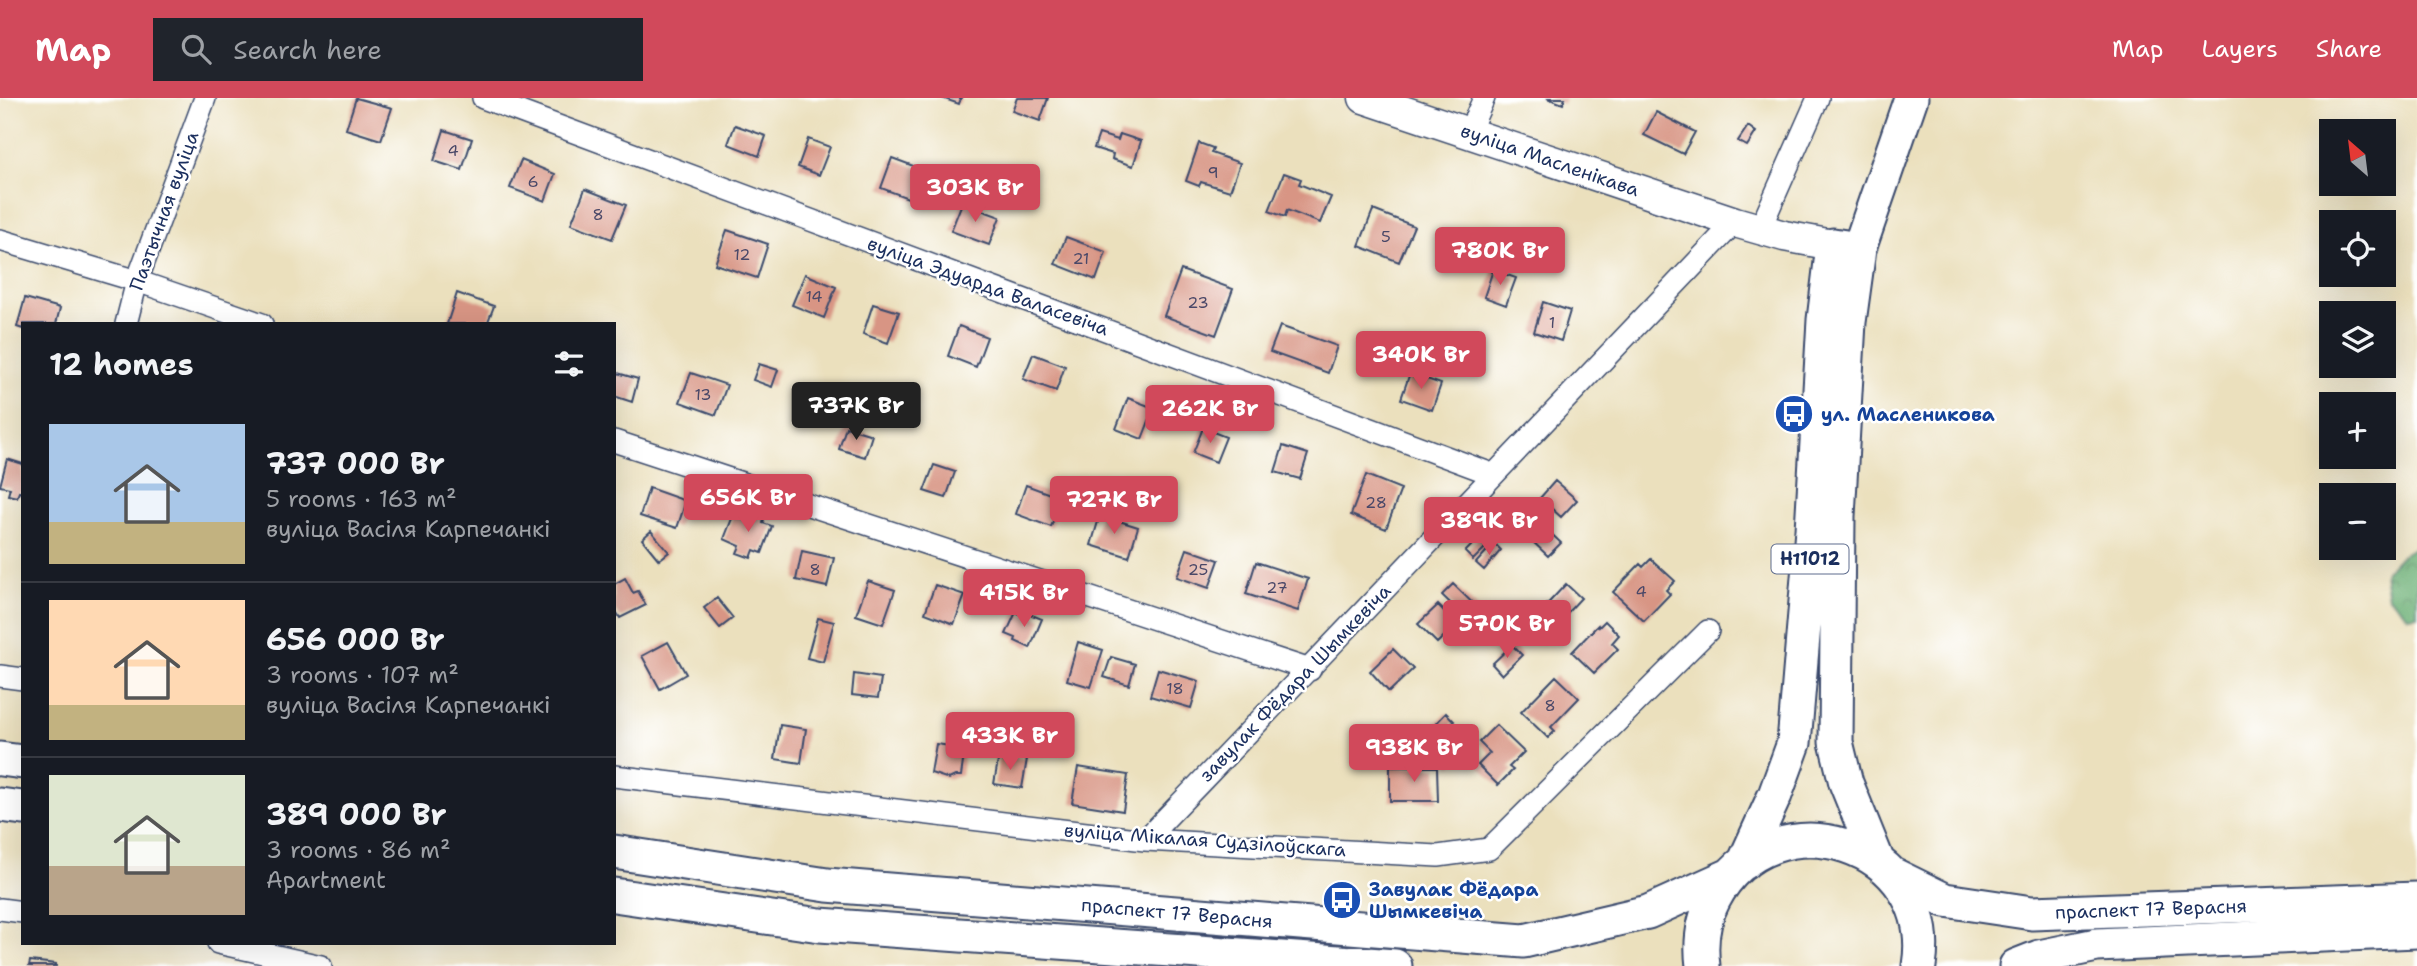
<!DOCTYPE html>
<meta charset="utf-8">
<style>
body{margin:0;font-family:"Shantell Sans",sans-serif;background:#20242c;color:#f1f3f6;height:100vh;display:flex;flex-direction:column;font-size:26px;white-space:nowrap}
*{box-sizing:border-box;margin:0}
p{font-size:23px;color:#9ea1a6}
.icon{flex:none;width:38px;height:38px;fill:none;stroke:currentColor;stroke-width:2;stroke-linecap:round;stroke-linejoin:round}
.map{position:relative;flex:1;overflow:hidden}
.sheet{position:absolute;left:21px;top:224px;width:595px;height:623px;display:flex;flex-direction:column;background:#171b24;border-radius:0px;box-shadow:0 7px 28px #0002}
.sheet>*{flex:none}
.needle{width:46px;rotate:332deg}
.tools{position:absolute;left:2319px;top:21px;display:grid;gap:14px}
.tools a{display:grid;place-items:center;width:77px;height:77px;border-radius:0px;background:#171b24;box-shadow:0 7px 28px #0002;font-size:35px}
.price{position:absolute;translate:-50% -60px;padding:0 16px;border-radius:7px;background:#d1495b;color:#fff;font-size:23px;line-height:46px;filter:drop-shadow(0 2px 4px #0008)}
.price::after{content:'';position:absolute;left:50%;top:42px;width:21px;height:16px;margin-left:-10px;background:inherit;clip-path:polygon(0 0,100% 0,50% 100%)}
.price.active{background:#222;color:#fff}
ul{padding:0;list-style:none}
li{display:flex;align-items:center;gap:21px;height:175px;padding:0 28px}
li+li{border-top:2px solid #363941}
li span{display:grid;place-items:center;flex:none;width:196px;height:140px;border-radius:0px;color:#555}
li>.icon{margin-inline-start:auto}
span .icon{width:84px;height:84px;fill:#fffc;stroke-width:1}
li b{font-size:30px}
h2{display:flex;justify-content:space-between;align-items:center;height:84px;padding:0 28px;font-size:30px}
header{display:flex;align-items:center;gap:42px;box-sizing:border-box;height:98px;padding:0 35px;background:#d1495b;color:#fff}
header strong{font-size:33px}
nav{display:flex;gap:38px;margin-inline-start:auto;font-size:24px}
.search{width:490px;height:63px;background:#20242c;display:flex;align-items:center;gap:18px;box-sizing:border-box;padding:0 24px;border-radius:0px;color:#9ea1a6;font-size:26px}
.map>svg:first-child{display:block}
</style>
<header>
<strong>Map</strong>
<div class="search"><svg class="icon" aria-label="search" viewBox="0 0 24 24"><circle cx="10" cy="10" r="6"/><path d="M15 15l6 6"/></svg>Search here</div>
<nav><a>Map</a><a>Layers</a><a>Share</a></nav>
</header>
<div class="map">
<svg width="2417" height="868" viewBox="0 0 2417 868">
<defs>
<pattern id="forest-crowns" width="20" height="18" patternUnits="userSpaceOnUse" patternTransform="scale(1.75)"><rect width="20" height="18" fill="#6baf73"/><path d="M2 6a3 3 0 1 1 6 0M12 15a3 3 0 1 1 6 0" fill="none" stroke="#578f62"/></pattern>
</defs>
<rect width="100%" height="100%" fill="#fff"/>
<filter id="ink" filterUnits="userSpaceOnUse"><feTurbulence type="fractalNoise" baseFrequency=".0143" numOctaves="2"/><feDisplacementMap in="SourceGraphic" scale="14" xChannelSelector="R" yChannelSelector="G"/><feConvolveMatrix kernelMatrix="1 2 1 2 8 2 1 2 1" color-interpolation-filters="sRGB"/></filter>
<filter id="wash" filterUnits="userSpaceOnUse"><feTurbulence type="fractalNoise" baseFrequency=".00686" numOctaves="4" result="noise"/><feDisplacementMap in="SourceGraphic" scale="28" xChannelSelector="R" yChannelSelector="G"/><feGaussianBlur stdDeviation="1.57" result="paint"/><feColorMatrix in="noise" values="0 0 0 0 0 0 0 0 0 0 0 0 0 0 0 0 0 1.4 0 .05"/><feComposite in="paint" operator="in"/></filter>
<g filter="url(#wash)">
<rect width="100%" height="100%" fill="#ebe0bd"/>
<path fill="url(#forest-crowns)" stroke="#436f68" stroke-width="2" d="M2417,448V517L2408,518L2388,499L2384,475L2400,458Z"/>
<g id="blocks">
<path fill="#d89584" d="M356,0L392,10L381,42L346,31Z
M942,0H961L959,6Z
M1017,0H1048L1040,23L1012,13Z
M1547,0H1565L1563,6Z
M1656,14L1695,34L1683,56L1644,37Z
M735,27L766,38L759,58L728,46Z
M1748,28L1756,34L1747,48L1738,43Z
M444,32L472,41L462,72L434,63Z
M1099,36L1118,42L1120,36L1141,43L1133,68L1112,61L1113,56L1094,50Z
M808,41L830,49L819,77L798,69Z
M1199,45L1213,50L1211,55L1240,65L1230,93L1201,84L1199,88L1186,83Z
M892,60L927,73L916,103L881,90Z
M521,62L555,76L545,103L510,90Z
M1284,75L1301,81L1299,86L1331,99L1320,125L1287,112L1285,119L1269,113Z
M585,91L626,107L612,141L571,126Z
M962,105L1000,119L989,147L951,133Z
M1373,112L1414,128L1399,164L1359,148Z
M727,132L768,146L757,180L715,166Z
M1066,139L1106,154L1096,182L1055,166Z
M1181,172L1233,191L1216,237L1164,218Z
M1493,172L1516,180L1506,207L1484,199Z
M805,176L836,189L824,220L792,207Z
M457,195L494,208L487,226H447Z
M25,200L60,210L56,226H23V231L17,229Z
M1543,204L1570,213L1561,243L1534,234Z
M873,206L899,214L888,245L863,236Z
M959,228L987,239L976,269L948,258Z
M1280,228L1337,248L1328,275L1270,254Z
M1033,256L1065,268L1056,293L1023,281Z
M759,266L778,272L772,289L753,282Z
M614,274L638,281L632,304L614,298Z
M691,275L727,287L716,317L680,304Z
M1410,275L1441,286L1432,312L1401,301Z
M1128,300L1154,310L1142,341L1116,331Z
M846,329L872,337L865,359L839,351Z
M1203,330L1226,339L1216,364L1193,355Z
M1283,348L1308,356L1300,381L1275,374Z
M7,361L23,366V395L19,394L17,399L8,397L10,390L0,388Z
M934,367L955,374L946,400L924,393Z
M1366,377L1401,391L1386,431L1351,417Z
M1555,383L1577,402L1561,419L1540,400Z
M1026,387L1061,400L1051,429L1016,416Z
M649,390L686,403L677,430L640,418Z
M1527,409L1543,424L1528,439L1512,424Z
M735,413L764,421L763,425L772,428L762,455L754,452L751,460L737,455L740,448L724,441Z
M1100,417L1138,429L1129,459L1091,447Z
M1543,428L1561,445L1548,458L1531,442Z
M651,433L669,454L659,462L642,441Z
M1486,433L1494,441L1473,462L1465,454Z
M1494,445L1501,452L1484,472L1476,465Z
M1187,451L1219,462L1209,490L1177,479Z
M802,453L834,460L827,489L796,482Z
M1651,461L1675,483L1666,492L1670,496L1644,523L1613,494L1640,466L1643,469Z
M1256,464L1308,481L1298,513L1246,496Z
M625,480L633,495L638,493L646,507L620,520L614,510V486Z
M868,483L895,492L883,526L856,517Z
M1453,486L1490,522L1479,533L1442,497Z
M1566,486L1581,500L1556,527L1540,514Z
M935,487L965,497L954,526L925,515Z
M717,500L733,520L720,530L704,510Z
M1438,507L1457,526L1437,545L1418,526Z
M1016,514L1025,518L1027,515L1042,521L1030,550L1015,543L1016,540L1006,536Z
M818,520L834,524L823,564L807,560Z
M1605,523L1619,537L1612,545L1618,551L1594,575L1572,554L1598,527L1599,529Z
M668,544L686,576L660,591L642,558Z
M1078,544L1103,552L1091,589L1067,582Z
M1512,547L1522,557L1502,577L1492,566Z
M1393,551L1413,571L1389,594L1370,573Z
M1111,559L1135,566L1129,587L1104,579Z
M1158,571L1199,583L1191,610L1150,598Z
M854,576L881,580L878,600L852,597Z
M1556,578L1579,600L1551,629L1555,633L1548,640L1521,614Z
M1446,615L1454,623L1449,629L1470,649L1452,668L1422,640Z
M780,627L806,631L801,665L775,661Z
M1496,627L1524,654L1509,669L1513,672L1498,687L1478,667L1490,655L1479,644Z
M936,646L965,650L961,678H955L949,681L931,675Z
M999,657L1027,661L1022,690L994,686Z
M1078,669L1128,677L1123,713L1072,705Z
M1390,669H1437L1438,703H1390Z
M30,863L56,866V868H29Z"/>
</g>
</g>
<g filter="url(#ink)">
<use href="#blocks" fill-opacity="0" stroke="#3a4a6c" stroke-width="2"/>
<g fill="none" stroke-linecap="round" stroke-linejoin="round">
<g stroke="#3a4a6c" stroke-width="24">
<path id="minor" d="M483,0L1492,376
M1469,34L1484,0
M1760,131L1818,0
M0,142L137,183L262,226
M126,226L137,183L205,0
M614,343L1310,572
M0,578L23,581
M614,678L1145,742L1438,758L1489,751L1708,533
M1145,742C1343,537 1538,329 1735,124
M0,811L23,814
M218,845L321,868"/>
</g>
<g stroke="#3a4a6c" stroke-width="33">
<path id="secondary" d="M1364,0L1735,124L1784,138L1833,147"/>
</g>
<g stroke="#3a4a6c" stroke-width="37">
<path id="primary" d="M1859,151L1849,224L1838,418L1836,644L1846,685L1878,764
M0,661L23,664
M0,707L23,710
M614,754L827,787L1524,843L1648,814L1730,777
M1744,765L1775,697L1794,645L1812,432L1824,222L1833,147L1859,151L1911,0
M1892,776L1945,802L2032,815L2417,801
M614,797L820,827L1395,868
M1703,868C1700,845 1703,821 1714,801C1772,692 1939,746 1919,868
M2016,868L2039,859L2097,847L2417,833"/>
</g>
<use href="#minor" stroke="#fff" stroke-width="21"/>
<use href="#secondary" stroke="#fff" stroke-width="30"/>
<use href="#primary" stroke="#fff" stroke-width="33"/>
</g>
</g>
<defs>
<g id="bus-disc" transform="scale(2.0125)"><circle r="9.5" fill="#1a4fb4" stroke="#fff"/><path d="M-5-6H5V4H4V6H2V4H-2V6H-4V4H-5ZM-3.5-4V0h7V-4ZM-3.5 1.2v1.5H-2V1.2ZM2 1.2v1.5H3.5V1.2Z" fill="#fff"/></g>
</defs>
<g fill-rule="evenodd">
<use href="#bus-disc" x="1794" y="316"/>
<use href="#bus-disc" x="1342" y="802"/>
</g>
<g text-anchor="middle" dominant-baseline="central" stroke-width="5" stroke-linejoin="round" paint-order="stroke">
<g font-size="16" fill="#4a4868">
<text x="453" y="52">4</text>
<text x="1213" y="74">9</text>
<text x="533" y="83">6</text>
<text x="598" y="116">8</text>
<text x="1386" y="138">5</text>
<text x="742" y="156">12</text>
<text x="1081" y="160">21</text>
<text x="814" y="198">14</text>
<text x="1198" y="204">23</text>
<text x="1552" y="224">1</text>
<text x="703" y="296">13</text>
<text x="1376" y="404">28</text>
<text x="815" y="471">8</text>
<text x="1198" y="471">25</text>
<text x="1277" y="489">27</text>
<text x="1641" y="493">4</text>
<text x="1175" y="590">18</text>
<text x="1550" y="607">8</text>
</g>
<rect fill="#fff" stroke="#5f6d8e" stroke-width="2" x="1771.5" y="446.5" width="77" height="29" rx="5"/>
<g font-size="18" font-weight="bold" fill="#1b2f5e">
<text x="1810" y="461">Н11012</text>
</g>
<g font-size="19" fill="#1b2f5e" stroke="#fff">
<text transform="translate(1550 62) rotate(19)">вуліца Масленікава</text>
<text transform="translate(164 113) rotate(-70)">Паэтычная вуліца</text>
<text transform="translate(988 188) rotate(20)">вуліца Эдуарда Валасевіча</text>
<text transform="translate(1295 585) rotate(-46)">завулак Фёдара Шымкевіча</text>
<text transform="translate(1205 742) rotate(4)">вуліца Мікалая Судзілоўскага</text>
<text transform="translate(2151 811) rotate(-2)">праспект 17 Верасня</text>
<text transform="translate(1177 815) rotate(5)">праспект 17 Верасня</text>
</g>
<g font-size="19" font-weight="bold" fill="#164399" stroke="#fff" text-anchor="start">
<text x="1821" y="316">ул. Масленикова</text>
<text x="1369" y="791">Завулак Фёдара<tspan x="1369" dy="22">Шымкевіча</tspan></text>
</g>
</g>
</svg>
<div class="tools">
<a><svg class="needle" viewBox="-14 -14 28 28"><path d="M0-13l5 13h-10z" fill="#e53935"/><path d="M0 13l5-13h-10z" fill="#9ea1a6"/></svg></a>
<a><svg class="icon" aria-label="locate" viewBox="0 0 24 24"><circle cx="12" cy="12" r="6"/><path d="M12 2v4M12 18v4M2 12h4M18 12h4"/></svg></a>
<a><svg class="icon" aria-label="layers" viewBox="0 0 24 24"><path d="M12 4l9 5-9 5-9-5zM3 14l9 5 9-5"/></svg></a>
<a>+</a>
<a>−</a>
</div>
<b class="price" style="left:975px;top:126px">303K Br</b>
<b class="price" style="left:1500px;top:189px">780K Br</b>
<b class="price" style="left:1421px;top:293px">340K Br</b>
<b class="price active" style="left:856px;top:344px">737K Br</b>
<b class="price" style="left:1210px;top:347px">262K Br</b>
<b class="price" style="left:748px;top:436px">656K Br</b>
<b class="price" style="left:1114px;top:438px">727K Br</b>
<b class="price" style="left:1489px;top:459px">389K Br</b>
<b class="price" style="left:1024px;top:531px">415K Br</b>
<b class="price" style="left:1507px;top:562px">570K Br</b>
<b class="price" style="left:1010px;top:674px">433K Br</b>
<b class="price" style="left:1414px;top:686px">938K Br</b>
<section class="sheet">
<h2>12 homes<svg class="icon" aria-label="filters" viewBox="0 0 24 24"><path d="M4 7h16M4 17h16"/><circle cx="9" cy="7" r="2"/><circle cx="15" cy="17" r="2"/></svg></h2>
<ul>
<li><span style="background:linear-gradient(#a9c7e8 70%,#c2b280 0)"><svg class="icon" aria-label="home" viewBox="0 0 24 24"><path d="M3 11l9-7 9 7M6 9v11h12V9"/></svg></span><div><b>737 000 Br</b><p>5 rooms · 163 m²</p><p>вуліца Васіля Карпечанкі</p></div></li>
<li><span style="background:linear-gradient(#ffd9b3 75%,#c2b280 0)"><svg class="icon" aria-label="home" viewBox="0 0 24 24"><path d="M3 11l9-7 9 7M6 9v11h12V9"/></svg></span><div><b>656 000 Br</b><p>3 rooms · 107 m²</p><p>вуліца Васіля Карпечанкі</p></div></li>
<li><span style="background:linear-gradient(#dfe7d0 65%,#b9a48a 0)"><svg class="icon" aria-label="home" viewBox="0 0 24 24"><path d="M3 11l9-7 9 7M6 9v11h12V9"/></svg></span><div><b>389 000 Br</b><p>3 rooms · 86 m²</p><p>Apartment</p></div></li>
</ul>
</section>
</div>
